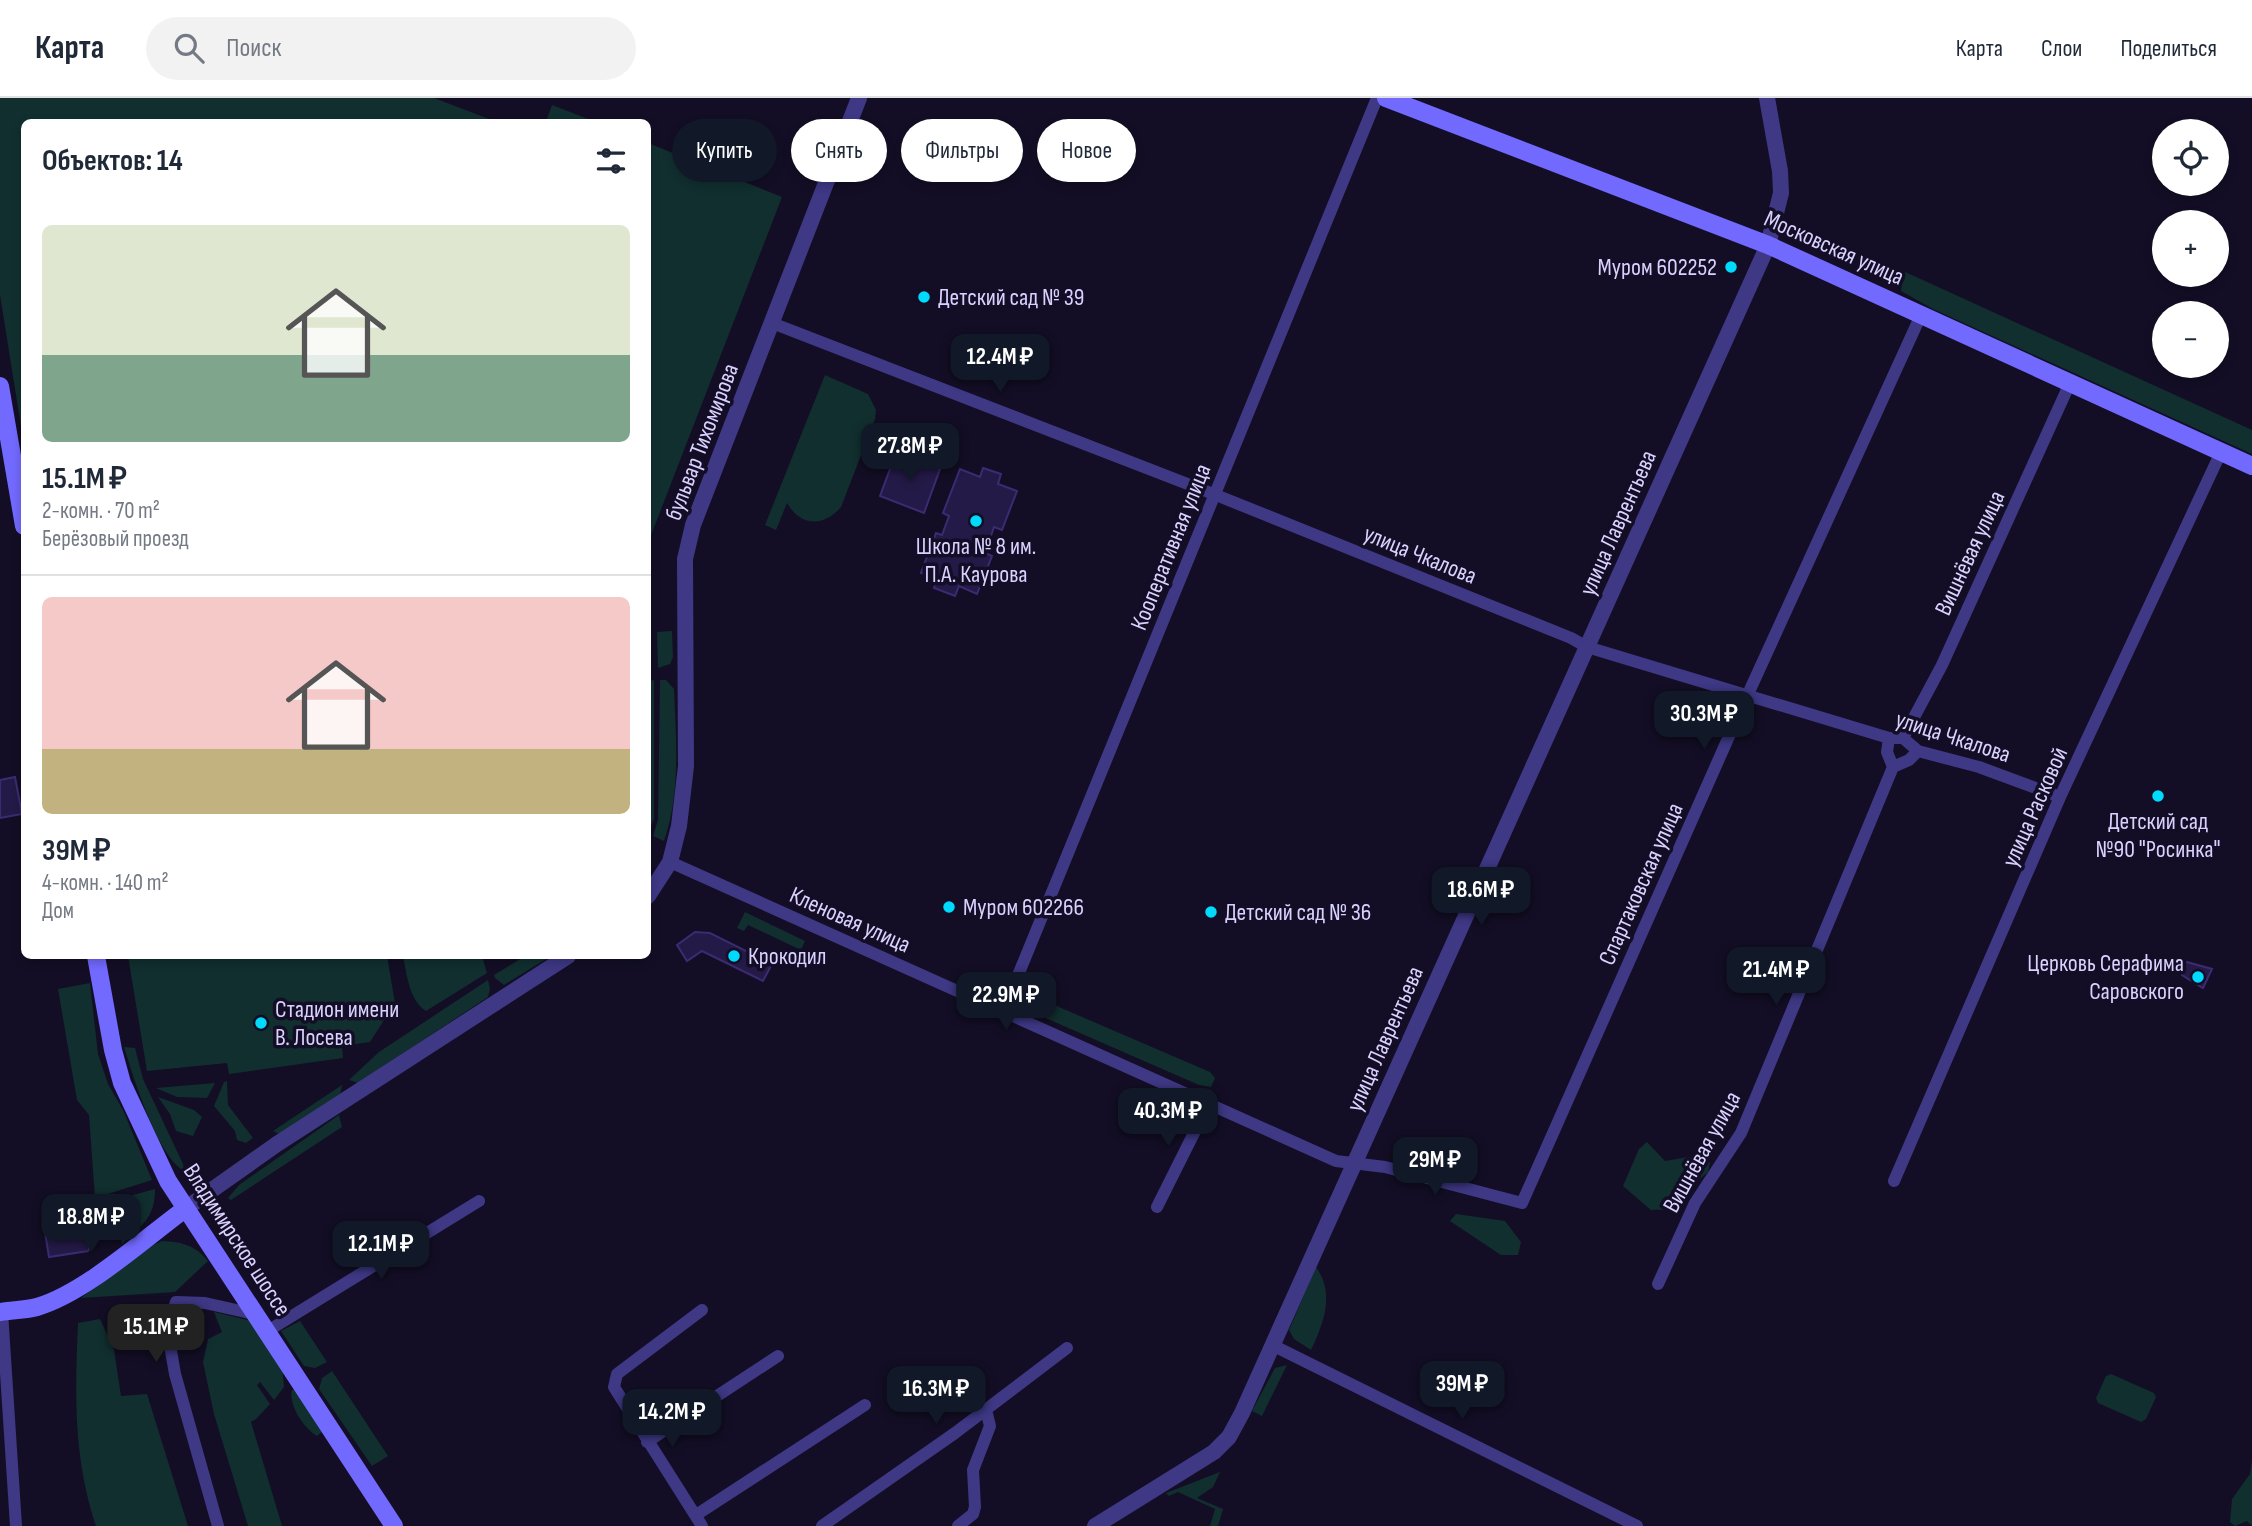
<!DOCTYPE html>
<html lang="ru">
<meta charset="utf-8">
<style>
body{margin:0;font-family:"Sofia Sans Condensed",sans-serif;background:#f2f2f3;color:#1f2937;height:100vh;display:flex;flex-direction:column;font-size:26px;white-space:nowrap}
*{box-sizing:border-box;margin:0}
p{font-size:23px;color:#747a83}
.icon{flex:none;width:38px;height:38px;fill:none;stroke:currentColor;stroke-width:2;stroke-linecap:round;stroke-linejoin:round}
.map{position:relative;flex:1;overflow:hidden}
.details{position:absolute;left:21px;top:21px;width:630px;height:840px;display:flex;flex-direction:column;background:#fff;border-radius:10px;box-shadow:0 4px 10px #0003}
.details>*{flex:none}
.banner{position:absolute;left:672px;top:21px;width:665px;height:63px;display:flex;gap:14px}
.fabs{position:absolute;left:2152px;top:21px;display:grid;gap:14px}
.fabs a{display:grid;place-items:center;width:77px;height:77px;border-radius:50%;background:#fff;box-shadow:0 4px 10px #0003;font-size:35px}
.price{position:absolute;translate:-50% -60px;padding:0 16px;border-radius:14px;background:#111827;color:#fff;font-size:23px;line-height:46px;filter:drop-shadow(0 2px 4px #0008)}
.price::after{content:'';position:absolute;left:50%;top:42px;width:21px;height:16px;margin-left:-10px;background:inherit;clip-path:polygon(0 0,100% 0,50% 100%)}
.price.on{background:#222;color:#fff}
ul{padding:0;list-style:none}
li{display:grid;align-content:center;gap:14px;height:371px;padding:0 21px}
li+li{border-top:2px solid #e0e1e3}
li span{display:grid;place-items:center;height:217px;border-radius:10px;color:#555}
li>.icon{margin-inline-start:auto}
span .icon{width:126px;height:126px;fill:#fffc;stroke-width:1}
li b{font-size:30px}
h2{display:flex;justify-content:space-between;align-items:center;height:84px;padding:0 21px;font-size:30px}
.chip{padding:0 24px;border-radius:32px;background:#fff;box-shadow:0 4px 10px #0003;font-size:24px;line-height:63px}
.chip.on{background:#111827;color:#fff}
header{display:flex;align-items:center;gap:42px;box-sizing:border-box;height:98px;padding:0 35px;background:#fff;border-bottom:2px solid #e0e1e3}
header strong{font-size:33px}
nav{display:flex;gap:38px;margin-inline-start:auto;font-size:24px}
.search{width:490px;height:63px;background:#f2f2f3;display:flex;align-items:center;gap:18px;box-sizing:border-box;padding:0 24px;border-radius:38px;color:#747a83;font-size:26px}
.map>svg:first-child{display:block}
</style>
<header>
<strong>Карта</strong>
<div class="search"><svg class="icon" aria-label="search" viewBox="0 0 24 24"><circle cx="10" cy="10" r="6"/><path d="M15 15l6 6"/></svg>Поиск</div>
<nav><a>Карта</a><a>Слои</a><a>Поделиться</a></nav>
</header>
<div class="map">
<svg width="2252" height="1428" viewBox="0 0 2252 1428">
<rect width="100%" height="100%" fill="#130e25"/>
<path fill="#112f2f" d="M0,0H434L497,24H24V347L0,197Z
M552,7L596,24H546Z
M648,45L782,99L648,445Z
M1903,173L2252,332V356L1933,211L1901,193Z
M825,277L868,296L876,312L875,321L841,409C824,429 801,429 787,405L776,432L765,427Z
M672,533L673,559L670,566L658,570L657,534Z
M654,582V721L648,735V583Z
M660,582H666L674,591C676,641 681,694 664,743L653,738L658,722Z
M745,814L805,843L801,852L748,827L744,833L737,830Z
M128,858H387L395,905L370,944L342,948L343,960L229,976L227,965L147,973Z
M403,858H482L487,875L426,913C409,902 407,877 403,858Z
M525,858H551L504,887L495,880L494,877Z
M488,882L490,891L488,899L358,985L349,982L379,954Z
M90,885L98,956L108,986L123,1012L152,1082L95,1100L89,1017L77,1002L58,891Z
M1039,906H1052L1210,974L1215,980L1211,989L1199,987L1041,918L1035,912Z
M124,949L135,950L143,981L183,1066L184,1073C157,1057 134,981 124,949Z
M227,983L228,1007L253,1040L246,1045L237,1042L235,1033L214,1008L224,984Z
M215,985L207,1000L177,999L156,990Z
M342,987L340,997L279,1036L273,1033Z
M158,999L194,1012L202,1019L193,1038L176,1033L170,1016Z
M339,1017L342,1029L231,1102L228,1100L239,1087Z
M1647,1044L1665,1063L1688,1059L1710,1064L1708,1074L1690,1089L1678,1111L1651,1112L1623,1088L1639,1051Z
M155,1091C155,1120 142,1127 122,1146L115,1102Z
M1456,1116L1505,1123L1521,1144L1518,1157H1501L1450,1123Z
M162,1143C182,1144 195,1147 208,1163L175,1194L81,1200L141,1153Z
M1316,1169C1335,1196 1324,1224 1311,1252L1294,1241L1289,1232Z
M142,1213L159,1216L157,1229C143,1236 127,1243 112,1235V1218Z
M214,1214L252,1223L282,1267L284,1289L274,1302L260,1284L257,1287L270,1306L256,1321L251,1324L282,1428H248L214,1316L203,1264L208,1241L222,1234Z
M100,1221L114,1252L121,1298L147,1296L188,1428H96C73,1359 75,1296 78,1225Z
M300,1223L327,1264L315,1270L304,1268L281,1233Z
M1287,1267L1262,1318L1252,1313L1275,1270Z
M332,1273L388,1358L372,1368L319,1291L322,1280Z
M2111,1276L2154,1295L2156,1299L2146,1321L2141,1324L2098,1305L2096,1300L2106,1278Z
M297,1291L322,1334L317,1338C304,1331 288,1306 292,1292Z
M2252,1362V1428L2247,1423L2235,1428L2230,1424L2232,1401L2250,1376Z
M1220,1374L1213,1389L1197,1400L1223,1411L1218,1428H1210L1215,1411L1178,1394L1169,1398L1166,1395Z"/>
<path fill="#241a47" stroke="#3c2b73" stroke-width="2" d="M896,355L940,371L924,415L880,398Z
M983,370L1001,376L998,386L1017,393L1002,432L994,429L985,455L992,458L977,496L959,488L955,498L934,490L937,481L921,475L936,435L942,437L949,418L943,415L960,371L980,379Z
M15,679L22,716L0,720V682Z
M695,834L710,835L772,866L763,883L702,853L687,863L677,847Z
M2187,864L2212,871L2203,890L2182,877L2179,867Z
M89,1121L92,1144L88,1153L49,1159L44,1128Z"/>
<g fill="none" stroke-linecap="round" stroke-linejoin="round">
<path stroke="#3e3885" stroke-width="12" d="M772,225L1216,397L1571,540L1587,549L1889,640H1903L1918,653L1979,669L2060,699
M1889,640L1887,654L1893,669
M1903,640L1942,567L2070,285
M670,764L1336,1063L1385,1069L1522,1105L1738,618L1921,217
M1003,914L1377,0
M1894,1083L2060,699L2221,354
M1157,1109L1208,1007
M1658,1186L1695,1105L1741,1035L1893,669L1909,662L1918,653
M702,1212L617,1276L614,1289L702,1428
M2,1214L16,1428
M266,1234L479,1103
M1272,1247L1637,1428
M647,1344L778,1258
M696,1417L865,1307
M218,1428L175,1276L167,1230L176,1204L205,1205L254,1216
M822,1428L955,1335L1067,1250
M958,1428L973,1416L975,1409L973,1372L990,1328L986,1312"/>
<path stroke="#3e3885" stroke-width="16" d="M648,798L670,764L679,728L686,668L685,461L693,427L859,0
M185,1111L277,1046L568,858
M1095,1428L1214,1354L1229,1339L1242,1315L1768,147L1781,95L1780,73L1767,0"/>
<path stroke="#7269ff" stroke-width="18" d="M1386,0L1768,147L2252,368
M0,288L24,428
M96,858L113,952L122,985L168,1083L394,1428
M0,1214C12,1212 26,1212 37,1209C85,1195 144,1141 185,1111"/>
</g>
<g fill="#00dbfd" stroke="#130e25" stroke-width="2.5">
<circle cx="1731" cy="169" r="7"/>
<circle cx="924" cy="199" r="7"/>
<circle cx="976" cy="423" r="7"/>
<circle cx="2158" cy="698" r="7"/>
<circle cx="949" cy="809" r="7"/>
<circle cx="1211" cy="814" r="7"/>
<circle cx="734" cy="858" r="7"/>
<circle cx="2198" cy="879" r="7"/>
<circle cx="261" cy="925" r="7"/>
</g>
<g text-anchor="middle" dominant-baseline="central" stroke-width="7" stroke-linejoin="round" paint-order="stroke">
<g font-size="24" fill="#d9d2ff" stroke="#130e25">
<text transform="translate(1834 150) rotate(24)">Московская улица</text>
<text transform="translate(702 344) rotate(-69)">бульвар Тихомирова</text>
<text transform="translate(1618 425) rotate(-66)">улица Лаврентьева</text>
<text transform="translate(1171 449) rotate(-68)">Кооперативная улица</text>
<text transform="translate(1970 455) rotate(-65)">Вишнёвая улица</text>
<text transform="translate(1420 457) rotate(22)">улица Чкалова</text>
<text transform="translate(1953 639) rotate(18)">улица Чкалова</text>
<text transform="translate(2035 709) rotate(-66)">улица Расковой</text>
<text transform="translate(1641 786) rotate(-66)">Спартаковская улица</text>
<text transform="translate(850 822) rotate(24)">Кленовая улица</text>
<text transform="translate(1385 941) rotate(-66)">улица Лаврентьева</text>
<text transform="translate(1702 1054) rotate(-61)">Вишнёвая улица</text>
<text transform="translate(237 1142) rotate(57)">Владимирское шоссе</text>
</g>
<g font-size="24" fill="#d9d2ff" stroke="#130e25" text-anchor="start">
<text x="1717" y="169" text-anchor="end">Муром 602252</text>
<text x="938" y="199">Детский сад № 39</text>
<text x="976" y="448" text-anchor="middle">Школа № 8 им.<tspan x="976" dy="28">П.А. Каурова</tspan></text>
<text x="2158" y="723" text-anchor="middle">Детский сад<tspan x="2158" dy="28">№90 "Росинка"</tspan></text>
<text x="963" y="809">Муром 602266</text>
<text x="1225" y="814">Детский сад № 36</text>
<text x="748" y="858">Крокодил</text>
<text x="2184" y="865" text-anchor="end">Церковь Серафима<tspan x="2184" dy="28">Саровского</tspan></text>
<text x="275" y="911">Стадион имени<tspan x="275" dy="28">В. Лосева</tspan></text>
</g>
</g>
</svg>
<div class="fabs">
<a><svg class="icon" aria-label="locate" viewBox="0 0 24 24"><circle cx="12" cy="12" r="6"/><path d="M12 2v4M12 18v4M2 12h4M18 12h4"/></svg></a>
<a>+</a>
<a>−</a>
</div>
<b class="price" style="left:1000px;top:296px">12.4M ₽</b>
<b class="price" style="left:910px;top:385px">27.8M ₽</b>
<b class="price" style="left:1704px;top:653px">30.3M ₽</b>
<b class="price" style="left:1481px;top:829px">18.6M ₽</b>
<b class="price" style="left:1776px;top:909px">21.4M ₽</b>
<b class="price" style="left:1006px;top:934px">22.9M ₽</b>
<b class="price" style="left:1168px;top:1050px">40.3M ₽</b>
<b class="price" style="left:1435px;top:1099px">29M ₽</b>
<b class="price" style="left:91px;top:1156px">18.8M ₽</b>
<b class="price" style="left:381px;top:1183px">12.1M ₽</b>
<b class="price on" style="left:156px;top:1266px">15.1M ₽</b>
<b class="price" style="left:1462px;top:1323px">39M ₽</b>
<b class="price" style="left:936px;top:1328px">16.3M ₽</b>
<b class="price" style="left:672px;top:1351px">14.2M ₽</b>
<div class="banner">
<a class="chip on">Купить</a>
<a class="chip">Снять</a>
<a class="chip">Фильтры</a>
<a class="chip">Новое</a>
</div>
<section class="details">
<h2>Объектов: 14<svg class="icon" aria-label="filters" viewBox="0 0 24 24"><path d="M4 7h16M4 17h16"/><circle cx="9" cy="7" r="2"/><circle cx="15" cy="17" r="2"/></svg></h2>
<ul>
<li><span style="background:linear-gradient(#dfe7d0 60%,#7fa58c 0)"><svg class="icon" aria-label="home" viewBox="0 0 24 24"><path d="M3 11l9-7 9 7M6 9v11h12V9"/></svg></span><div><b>15.1M ₽</b><p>2-комн. · 70 m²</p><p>Берёзовый проезд</p></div></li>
<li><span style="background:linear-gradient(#f6c9c9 70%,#c2b280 0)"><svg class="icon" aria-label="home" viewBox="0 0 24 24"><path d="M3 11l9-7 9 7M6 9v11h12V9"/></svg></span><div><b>39M ₽</b><p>4-комн. · 140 m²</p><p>Дом</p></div></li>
</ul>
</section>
</div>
